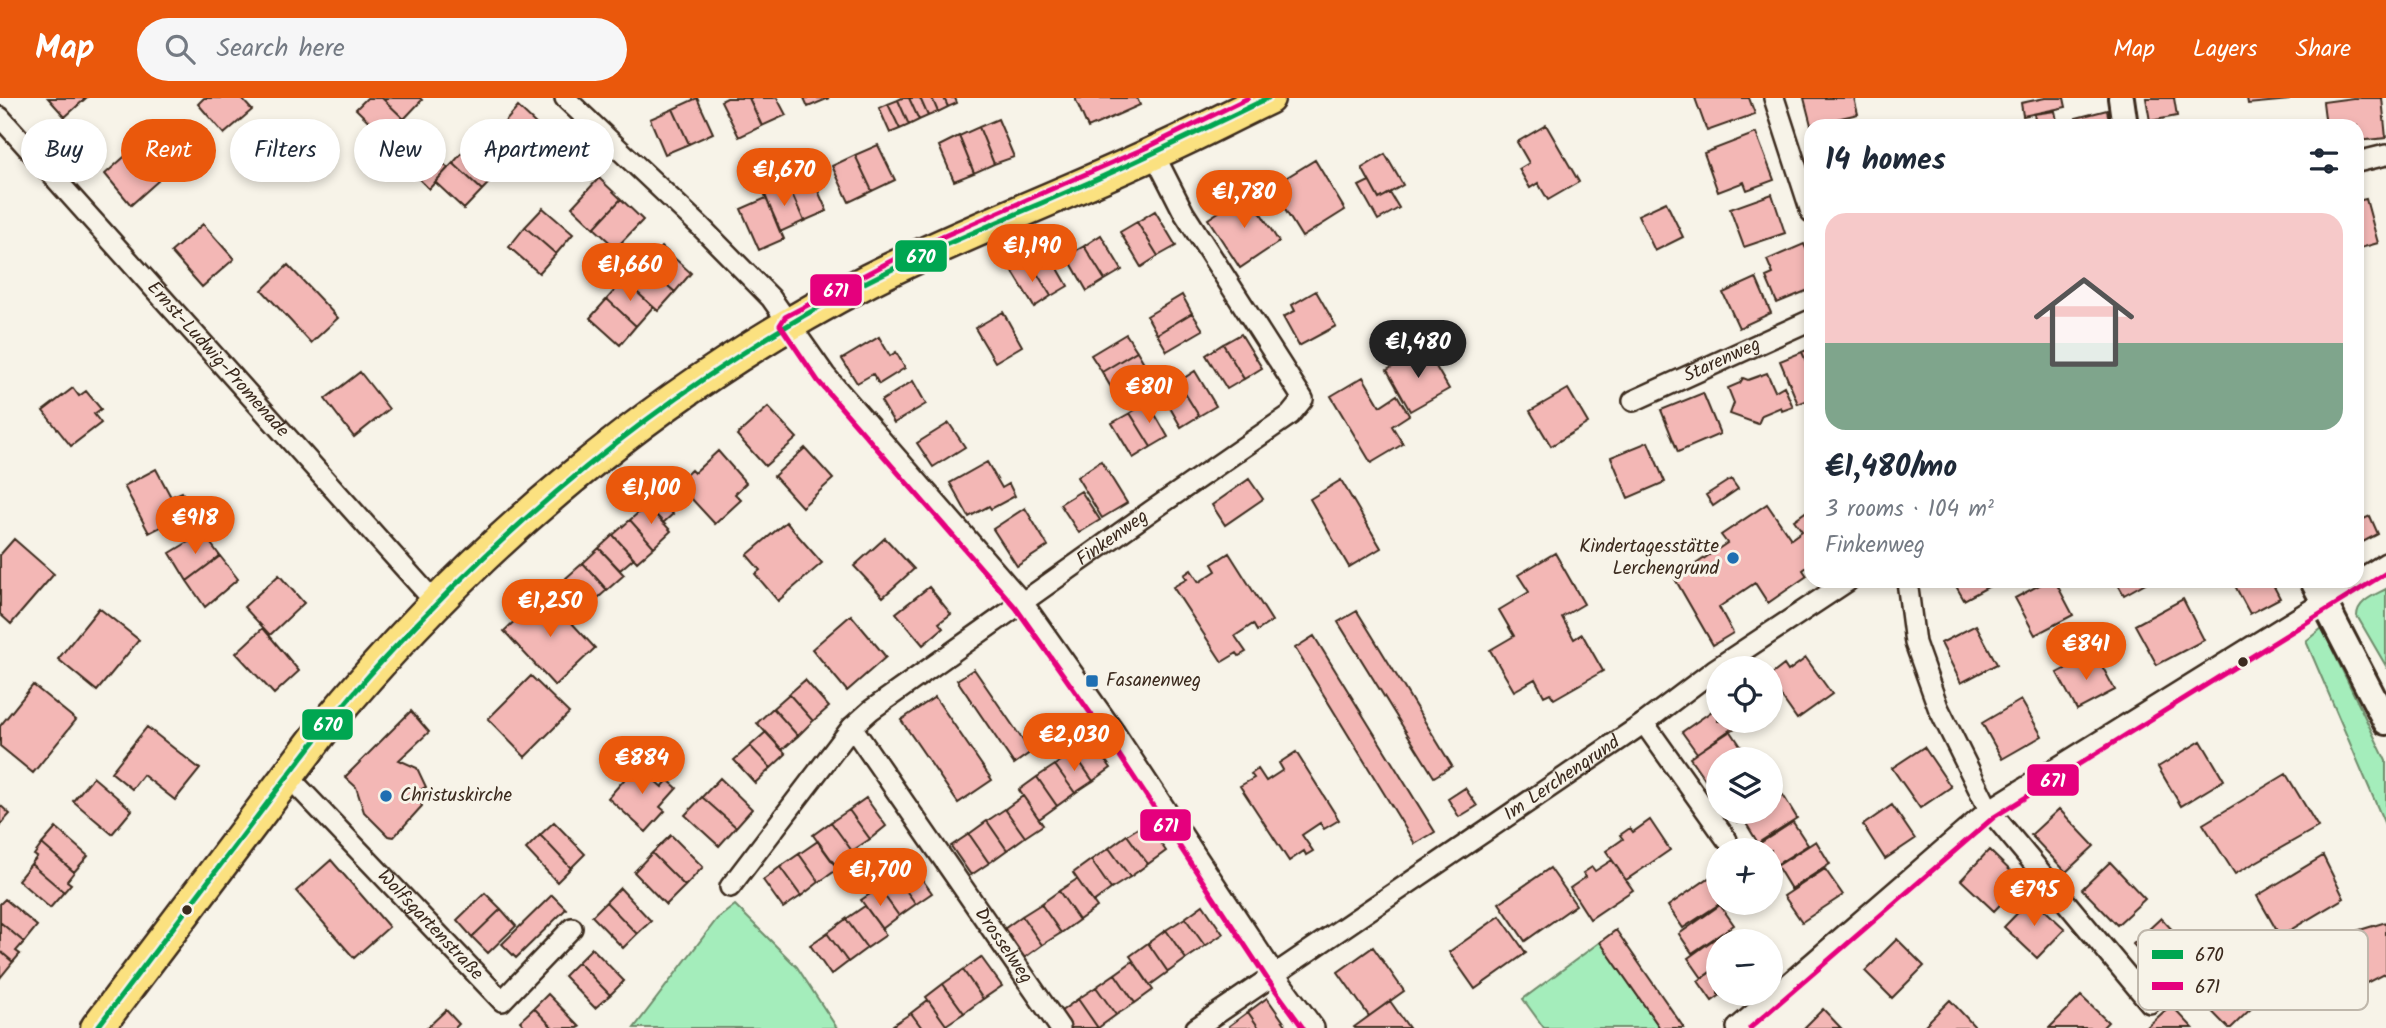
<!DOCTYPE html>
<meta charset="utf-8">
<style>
body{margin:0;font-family:Kalam,sans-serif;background:#f6f6f7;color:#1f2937;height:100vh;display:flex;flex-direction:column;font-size:26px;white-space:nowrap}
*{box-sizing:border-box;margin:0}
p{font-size:23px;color:#747a83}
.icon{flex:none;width:38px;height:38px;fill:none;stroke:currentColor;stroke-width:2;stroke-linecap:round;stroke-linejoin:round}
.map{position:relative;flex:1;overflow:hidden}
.panel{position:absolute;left:1804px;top:21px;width:560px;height:469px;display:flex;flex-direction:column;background:#fff;border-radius:21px;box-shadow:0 4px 10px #0003}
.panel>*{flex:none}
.banner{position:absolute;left:21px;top:21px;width:665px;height:63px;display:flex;gap:14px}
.tools{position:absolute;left:1706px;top:558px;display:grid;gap:14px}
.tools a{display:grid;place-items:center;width:77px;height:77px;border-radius:50%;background:#fff;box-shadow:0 4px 10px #0003;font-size:35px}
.price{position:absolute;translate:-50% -60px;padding:0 16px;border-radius:24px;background:#ea580c;color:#fff;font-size:23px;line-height:46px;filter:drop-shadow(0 2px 4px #0008)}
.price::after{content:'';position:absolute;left:50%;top:42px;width:21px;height:16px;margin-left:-10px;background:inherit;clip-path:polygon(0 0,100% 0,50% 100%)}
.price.selected{background:#222;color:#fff}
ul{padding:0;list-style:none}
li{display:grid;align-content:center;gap:14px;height:371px;padding:0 21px}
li+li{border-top:2px solid #e0e1e3}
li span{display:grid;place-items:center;height:217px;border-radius:21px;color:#555}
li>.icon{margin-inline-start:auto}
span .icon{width:126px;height:126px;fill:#fffc;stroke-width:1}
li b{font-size:30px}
h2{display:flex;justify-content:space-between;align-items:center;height:84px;padding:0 21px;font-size:30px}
.tag{padding:0 24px;border-radius:32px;background:#fff;box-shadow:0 4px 10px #0003;font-size:24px;line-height:63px}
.tag.selected{background:#ea580c;color:#fff}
header{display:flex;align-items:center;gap:42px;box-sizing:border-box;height:98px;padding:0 35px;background:#ea580c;color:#fff}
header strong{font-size:33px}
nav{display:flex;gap:38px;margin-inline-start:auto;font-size:24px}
.search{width:490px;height:63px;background:#f6f6f7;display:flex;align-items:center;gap:18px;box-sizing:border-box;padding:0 24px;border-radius:38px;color:#747a83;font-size:26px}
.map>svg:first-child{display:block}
</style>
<header>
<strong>Map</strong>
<div class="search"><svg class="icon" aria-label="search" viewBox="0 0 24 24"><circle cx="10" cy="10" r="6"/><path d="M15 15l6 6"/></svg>Search here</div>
<nav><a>Map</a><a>Layers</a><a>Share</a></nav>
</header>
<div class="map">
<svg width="2386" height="930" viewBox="0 0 2386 930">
<rect width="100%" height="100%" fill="#f7f3e8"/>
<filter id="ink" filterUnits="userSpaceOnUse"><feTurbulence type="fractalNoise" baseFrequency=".0143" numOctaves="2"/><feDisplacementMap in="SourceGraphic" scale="14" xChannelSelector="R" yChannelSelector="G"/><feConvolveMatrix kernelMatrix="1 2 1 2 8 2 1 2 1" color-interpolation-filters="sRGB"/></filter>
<g filter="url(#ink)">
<path fill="#a4edbb" stroke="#708c6c" stroke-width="2" d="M2386,491V568L2357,518C2357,503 2375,497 2386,491Z
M2322,530L2386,663V729L2306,543Z
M735,807L797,869L837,930H634L717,821Z
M1600,844L1660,930H1544L1523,901Z"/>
<path fill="#f3b7b5" stroke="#3b2a1e" stroke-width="2" d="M48,0H86L65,19Z
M204,0H241L252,12L224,36L198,6Z
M367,0H382L404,21L386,40L356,11Z
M382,0H420L422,2L404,21Z
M697,0L713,35L689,46L673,11Z
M727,0H749L762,28L739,39L721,3Z
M749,0H777L786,17L762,28Z
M804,0H829L808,9Z
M902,0H909L919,22L909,27L898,2Z
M909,0H920L928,18L919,22Z
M920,0H932L938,14L928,18Z
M932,0H944L948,9L938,14Z
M944,0H955L957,5L948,9Z
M1075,0H1137L1140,7L1088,30Z
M1695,0H1749L1755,16L1707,33Z
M1804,0H1854L1858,16L1811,27Z
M2045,0H2064L2066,9L2023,18L2021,5Z
M2146,0H2174L2177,18L2150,23Z
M2247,0H2289V2L2248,6Z
M2353,0H2382L2386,40L2357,43V28H2326L2323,4Z
M898,2L909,27L900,31L888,6Z
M888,6L900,31L890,35L879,10Z
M518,9L538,28L510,58L491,40Z
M673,11L689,46L665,56L650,21Z
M2107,12L2110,28H2077L2076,20Z
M2055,13L2058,28H2036L2034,16Z
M998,21L1014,59L994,66L979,29Z
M1546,27L1579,84L1548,102L1538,85L1530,90L1519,71L1529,65L1517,44Z
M538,28L558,46L550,54L557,61L542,77L534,70L530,75L510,58Z
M979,29L994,66L974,75L959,38Z
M1756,35L1774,82L1747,92L1744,84L1718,94L1704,55Z
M959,38L974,75L954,83L939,48Z
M470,46L500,73L482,92L453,65Z
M878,47L895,82L872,93L855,57Z
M132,52L158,83L131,107L105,76Z
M433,56L448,70L429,91L414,76Z
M1385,56L1403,87L1379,101L1362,70Z
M855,57L872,93L849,104L832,68Z
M1315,62L1345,112L1302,139L1271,89Z
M453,65L482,92L464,111L435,84Z
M811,77L827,113L804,123L788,87Z
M599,80L621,101L594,130L572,109Z
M1369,83L1379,101L1390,95L1399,110L1378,122L1359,88Z
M788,87L804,123L780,134L765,97Z
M1248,95L1279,144L1240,170L1208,121Z
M1772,96L1785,135L1744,149L1730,111Z
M766,100L784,141L759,152L741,111Z
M621,101L643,122L616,150L594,130Z
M2366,101L2378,145L2357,151V103Z
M1666,104L1683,139L1655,153L1638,117Z
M543,110L573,136L556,156L525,129Z
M1155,113L1176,148L1158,158L1137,124Z
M1137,124L1158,158L1141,169L1120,134Z
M203,126L234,161L202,189L171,154Z
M525,129L556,156L539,175L509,149Z
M1101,137L1122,172L1105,182L1084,148Z
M1804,146L1811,162V191L1777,205L1766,179L1773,176L1767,162Z
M1084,148L1105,182L1087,193L1067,158Z
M662,149L691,175L675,194L645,168Z
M1048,153L1068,188L1051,198L1030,164Z
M1030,164L1051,198L1034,209L1013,174Z
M288,167L338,220L311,245L262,192Z
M645,168L675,194L658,213L629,187Z
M1756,180L1771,215L1739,230L1723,195Z
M624,182L653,209L636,228L607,201Z
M1316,193L1336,228L1299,248L1283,219L1295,213L1292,207Z
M1182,197L1192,215L1157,236L1147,218Z
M607,201L636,228L620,247L590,220Z
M1003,214L1022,248L995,264L975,230Z
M1192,215L1203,232L1167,253L1157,236Z
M1126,236L1137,253L1102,274L1091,257Z
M1241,236L1262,270L1244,281L1223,246Z
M879,239L890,258L896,254L905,270L879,286L873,276L857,285L842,261Z
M1223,246L1244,281L1227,291L1206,257Z
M1425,250L1449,291L1410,313L1387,272Z
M1811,250V275L1802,254Z
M1137,253L1147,270L1112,291L1102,274Z
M1802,254L1811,275V301L1798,306L1780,263Z
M1195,273L1216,308L1199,318L1178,284Z
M360,274L389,311L354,339L325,301Z
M1767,275L1775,293L1784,288L1793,309L1782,313L1781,309L1762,317L1758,326L1730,316L1734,305L1728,290L1740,285L1743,280L1748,282Z
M1363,279L1380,308L1397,297L1409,317L1392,328L1403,346L1371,365L1331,298Z
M913,283L926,306L894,325L881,303Z
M1178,284L1199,318L1181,329L1161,294Z
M73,290L79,298L86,293L101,311L94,316L101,325L71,348L43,313Z
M1568,291L1588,325L1551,348L1530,313Z
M1703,295L1720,336L1678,354L1661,312Z
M1148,304L1168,339L1151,349L1130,315Z
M768,309L797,340L765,368L737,337Z
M1130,315L1151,349L1133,360L1112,325Z
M949,325L965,349L933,369L917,345Z
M1648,344L1665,384L1628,400L1611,359Z
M805,350L833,381L802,409L774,378Z
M718,353L746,385L735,396L741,402L715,426L677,385L691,372L694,375Z
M1101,363L1127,405L1102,420L1077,379Z
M987,364L1002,390L1009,386L1015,398L991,411L989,408L969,419L950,385Z
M156,371L171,399L182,394L192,413L149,435L124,388Z
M1249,381L1263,401L1225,427L1212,407Z
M1731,381L1738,391L1713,408L1706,397Z
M1341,382L1381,450L1349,469L1310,401Z
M1081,393L1100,422L1079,435L1060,406Z
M657,398L673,416L663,425L647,407Z
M1767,406L1791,441L1802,433L1794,422L1811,410V466L1803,472L1807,478L1768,505L1755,485L1719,509L1733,535L1713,547L1675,481L1698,468L1696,466L1727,445L1721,437Z
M647,407L671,433L654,449L630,422Z
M1025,410L1048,448L1017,468L993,431Z
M2370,418L2378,436L2357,447V424Z
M630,422L654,449L637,464L613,437Z
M786,424L822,465L778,503L755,476L760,472L747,457Z
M203,435L220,458L187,483L170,455Z
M613,437L634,460L620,472L599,450Z
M885,440L914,471L883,499L854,468Z
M14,441L54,476L11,526L0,516V457Z
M599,450L624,477L607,492L583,465Z
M1229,455L1272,523L1257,533L1253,526L1235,538L1246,554L1239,558L1237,555L1222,564L1173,489L1187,481L1184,477L1191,472L1199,484L1216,473L1212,466Z
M1555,455L1584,506L1562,519L1574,541L1582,536L1603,573L1554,601L1550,595L1544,598L1535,581L1514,593L1490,552L1514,538L1499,512L1529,494L1518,477Z
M220,458L238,481L205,509L187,483Z
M583,465L607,492L590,507L566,480Z
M279,477L304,505L270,537L244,509Z
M1953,483H1999L1964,502Z
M2047,483H2055L2073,517L2035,537L2015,500Z
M2116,483H2149L2124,497Z
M2240,483H2271L2280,500L2250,516L2234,486Z
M929,489L951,516L939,525L943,530L923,547L896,515Z
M544,495L595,550L555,588L504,533Z
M2183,501L2204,542L2157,567L2135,527Z
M99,510L139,542L97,593L58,561Z
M1357,513L1452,668L1434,679L1338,524Z
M851,517L886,559L847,593L812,551Z
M1976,527L1997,566L1961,585L1941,545Z
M263,530L299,573L274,596L236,555Z
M1314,538L1435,734L1415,746L1295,550Z
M2095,555L2115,592L2077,612L2057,575Z
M1806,560L1832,596L1797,621L1771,584V577L1784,567L1788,573Z
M974,571L1031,654L1014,666L957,582Z
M531,578L569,615L525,659L488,621Z
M805,582L829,609L813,623L789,596Z
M33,587L76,622L33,675L0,648V628Z
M789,596L813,623L798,638L773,610Z
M935,599L992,682L958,705L901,622Z
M2021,602L2042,638L2002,661L1982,625Z
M1718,609V623H1730L1735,630L1697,655L1682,634Z
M773,610L798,638L782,652L757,625Z
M411,613L429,634L399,662L417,670L426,689L416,694L422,708L394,739L388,738L364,714L356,689L345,679Z
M147,629L200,671L175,702L143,677L132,691L111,674Z
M1730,632L1746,656L1738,662H1718V675L1706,683L1690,660Z
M766,634L786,656L771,670L750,648Z
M1091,642L1111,670L1093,683L1073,654Z
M2201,643L2224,682L2181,708L2158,669Z
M750,648L771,670L755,685L734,662Z
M1924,649L1951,689L1920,710L1892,670Z
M1073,654L1093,683L1075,695L1055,667Z
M1296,654L1339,722L1324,731L1320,725L1302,737L1313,753L1306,757L1304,753L1289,763L1240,688L1254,680L1251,676L1258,671L1266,683L1283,672L1279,665Z
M644,659L653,667L646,675L662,689L668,682L677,690L660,709L665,713L646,734L608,700Z
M1055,667L1075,695L1057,708L1037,679Z
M2286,676L2318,729L2235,776L2203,726Z
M93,679L132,712L112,736L73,703Z
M1037,679L1057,708L1039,721L1019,692Z
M720,680L752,711L736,729L702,699Z
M1465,690L1477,708L1459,719L1448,701Z
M1783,697L1797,720L1758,745L1744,722L1756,714H1771V704Z
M1023,698L1043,727L1025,739L1005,711Z
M702,699L736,729L719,748L685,717Z
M866,700L886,728L870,741L849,712Z
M0,707L10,716L0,727Z
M1892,707L1915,741L1885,761L1863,727Z
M1005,711L1025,739L1007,752L987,723Z
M2059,711L2094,748L2066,774L2031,737Z
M849,712L870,741L852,753L831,724Z
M1730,714H1752L1737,724Z
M1650,722L1670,752L1626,782L1606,753L1623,741L1620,737L1630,730L1633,734Z
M987,723L1007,752L989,765L969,736Z
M554,724L585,756L571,770L540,737Z
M831,724L852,753L834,766L813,737Z
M1793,724L1808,747L1771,770V752H1757L1754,749Z
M1146,725L1166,753L1148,766L1127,737Z
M56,730L88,758L74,774L42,746Z
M969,736L989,765L971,777L951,748Z
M540,737L571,770L557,784L526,751Z
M671,737L703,769L685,788L652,755Z
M1127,737L1148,766L1130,779L1109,750Z
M818,743L838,771L819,784L799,756Z
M1816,743L1830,766L1791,791L1777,768Z
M42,746L74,774L67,783L71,786L64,794L31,766L37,759L34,757Z
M1109,750L1130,779L1111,791L1091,762Z
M1989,752L2022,784L1994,813L1961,782Z
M652,755L685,788L666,807L634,774Z
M799,756L819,784L801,798L780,769Z
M2323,758L2344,800L2280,838L2257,798Z
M331,762L389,829L354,860L296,793Z
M1091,762L1111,791L1093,804L1073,775Z
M1612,762L1633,792L1590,821L1570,790L1586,779L1583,775L1592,769L1595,773Z
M2110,764L2145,801L2117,827L2082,791Z
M31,766L64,794L50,810L18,782Z
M911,766L932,795L916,806L895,778Z
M780,769L801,798L783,810L763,782Z
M1550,770L1576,807L1525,843L1499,805Z
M1825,771L1843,797L1802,824L1784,798Z
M895,778L916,806L899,818L879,790Z
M1710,779L1718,791V805H1721L1683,830L1668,808Z
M1077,781L1097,809L1079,822L1059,793Z
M620,790L651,823L637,836L606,804Z
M879,790L899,818L882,831L861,802Z
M1059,793L1079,822L1061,835L1041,806Z
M485,795L501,811L472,839L457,822Z
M552,797L566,811L516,860L502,846Z
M2032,800L2065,831L2037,860L2004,829Z
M5,801L37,828L24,844L0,824V806Z
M606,804L637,836L623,850L592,818Z
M1041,806L1061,835L1042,847L1022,818Z
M1203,807L1223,836L1205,848L1185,820Z
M1720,807L1734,827L1692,855L1679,836Z
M865,808L886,837L867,850L846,821Z
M501,811L516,828L488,855L472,839Z
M1022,818L1042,847L1024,860L1004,831Z
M1500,818L1526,855L1475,891L1449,854Z
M1185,820L1205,848L1186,861L1166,832Z
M2161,820L2195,856L2167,883L2133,846Z
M846,821L867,850L848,864L827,835Z
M0,824L24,844L16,853L20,856L13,864L0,853Z
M2386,824V875L2322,908L2298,862L2353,842L2350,835Z
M1728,831L1737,844H1718V868L1702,880L1688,860Z
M1166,832L1186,861L1168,874L1148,845Z
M1616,832L1684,930H1660L1600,844Z
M827,835L848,864L831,877L810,847Z
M1897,841L1924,868L1892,900L1865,873Z
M1148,845L1168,874L1150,887L1130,858Z
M1373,849L1404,893L1369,918L1338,874Z
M592,850L624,883L610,897L578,864Z
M0,853L13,864L0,880Z
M981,859L1002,888L983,901L963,872Z
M1133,863L1153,892L1135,905L1115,876Z
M578,864L610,897L595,910L564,878Z
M2224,866L2259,903L2231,930H2228L2194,895Z
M1718,869V896H1722L1712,903L1698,883Z
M963,872L983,901L964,915L943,886Z
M1115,876L1135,905L1116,917L1096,889Z
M943,886L964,915L946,927L926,899Z
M1096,889L1116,917L1098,930L1078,901Z
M548,896L580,929L578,930H553L534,910Z
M2081,898L2108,924L2102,930H2049Z
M1267,900L1288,930H1259L1248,914Z
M1078,901L1098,930H1071L1060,914Z
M928,902L946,927L948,930H922L911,915Z
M1950,902L1976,930H1922Z
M1390,903L1409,930H1355L1354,929Z
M2171,907L2193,930H2146Z
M534,910L553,930H526L520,923Z
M1823,911L1841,930H1804Z
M446,912L459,926L455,930H427Z
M1248,914L1259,930H1230L1229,928Z
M911,915L922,930H895L893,927Z"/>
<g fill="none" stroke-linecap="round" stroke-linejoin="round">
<g stroke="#3b2a1e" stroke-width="24">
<g id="minor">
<path d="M565,0L700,128L771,200L825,277L1023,505L1115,635L1275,877L1314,930"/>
<path d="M1774,0L1811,114"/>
<path id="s1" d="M0,19L435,504"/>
<path d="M2357,64L2386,57"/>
<path id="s2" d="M1633,303L1811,222"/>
<path d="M1907,483L1915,545L1938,609L1989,712L2150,905"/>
<path d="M1644,625L1727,742"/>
<path id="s3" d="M852,629L1060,930"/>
<path id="s4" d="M288,678L502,903L572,830"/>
<path id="s5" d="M730,789L852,629L871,612L1151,413L1290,317L1303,301L1184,115L1154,56"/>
<path id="s6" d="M1196,930L1644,625L1714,572L1848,483"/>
<path d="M1737,930L1989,712L2386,465"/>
</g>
</g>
<g stroke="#3b2a1e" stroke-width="30">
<path id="tertiary" d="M2121,0L2125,28
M2313,483L2386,624"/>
</g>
<g stroke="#3b2a1e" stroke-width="37">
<path id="primary" d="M97,930L324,630C474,447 658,291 869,182C962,135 1060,99 1154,55C1193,38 1230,18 1268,0"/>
</g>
<use href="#minor" stroke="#f7f3e8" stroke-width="19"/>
<use href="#tertiary" stroke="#f7f3e8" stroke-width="24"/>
<use href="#primary" stroke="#fbe180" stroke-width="32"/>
<g stroke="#f7f3e8" stroke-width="10">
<path id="bus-1" d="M97,930C148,863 199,796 250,728C293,671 335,614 384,561C503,431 638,316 790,226C885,169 987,129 1088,85C1149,58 1208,29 1268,0"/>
</g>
<g stroke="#f7f3e8" stroke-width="10">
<path id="bus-2" d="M1248,0L1150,48L912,152L785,219L780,227L818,283L1016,510L1108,640L1268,882L1303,930
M1750,930L1994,719L2386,475"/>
</g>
<use href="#bus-1" stroke="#00a651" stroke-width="5"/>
<use href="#bus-2" stroke="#e5007d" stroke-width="5"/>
</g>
</g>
<g fill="#1f6fb2" stroke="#f7f3e8" stroke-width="2.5">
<circle cx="1733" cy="460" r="7"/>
<rect x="1085" y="576" width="14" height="14" rx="3.5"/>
<circle cx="386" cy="698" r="7"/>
</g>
<g fill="#3b2a1e" stroke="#f7f3e8" stroke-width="2.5">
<circle cx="2243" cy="564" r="6"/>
<circle cx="187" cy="812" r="6"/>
</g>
<g text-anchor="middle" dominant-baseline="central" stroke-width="6" stroke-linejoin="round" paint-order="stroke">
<g font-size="19" fill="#3b2a1e" stroke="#f7f3e8">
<text stroke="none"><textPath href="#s1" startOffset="326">Ernst-Ludwig-Promenade</textPath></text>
<text stroke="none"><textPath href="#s2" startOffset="98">Starenweg</textPath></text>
<text stroke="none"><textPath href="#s5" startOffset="523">Finkenweg</textPath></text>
<text stroke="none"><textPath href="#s6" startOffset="443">Im Lerchengrund</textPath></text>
<text stroke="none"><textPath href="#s4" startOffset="206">Wolfsgartenstraße</textPath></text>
<text stroke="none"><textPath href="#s3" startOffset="266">Drosselweg</textPath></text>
</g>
<g font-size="19" fill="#3b2a1e" stroke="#f7f3e8" text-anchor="start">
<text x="1719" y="449" text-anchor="end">Kindertagesstätte<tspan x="1719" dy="22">Lerchengrund</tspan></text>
<text x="1106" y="583">Fasanenweg</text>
<text x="400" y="698">Christuskirche</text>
</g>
</g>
<rect x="2138" y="832" width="230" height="80" rx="10" fill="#f7f3e8" stroke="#bfb7ab" stroke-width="2"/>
<rect x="2152" y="852" width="31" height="9" fill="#00a651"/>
<rect x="2152" y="884" width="31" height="8" fill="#e5007d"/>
<g font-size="19" fill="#3b2a1e">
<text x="2195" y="863">670</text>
<text x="2195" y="895">671</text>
</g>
<g stroke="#f7f3e8" stroke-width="2.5">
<rect x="894" y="141" width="54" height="34" rx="7" fill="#00a651"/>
<rect x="809" y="175" width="54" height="34" rx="7" fill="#e5007d"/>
<rect x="301" y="610" width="53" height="33" rx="7" fill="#00a651"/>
<rect x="2026" y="665" width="54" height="34" rx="7" fill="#e5007d"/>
<rect x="1139" y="710" width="53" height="34" rx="7" fill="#e5007d"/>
</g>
<g font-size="19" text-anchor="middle" font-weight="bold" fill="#fff">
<text x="921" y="165">670</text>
<text x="836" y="199">671</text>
<text x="328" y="633">670</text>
<text x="2053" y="689">671</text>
<text x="1166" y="734">671</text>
</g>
</svg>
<div class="tools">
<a><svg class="icon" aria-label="locate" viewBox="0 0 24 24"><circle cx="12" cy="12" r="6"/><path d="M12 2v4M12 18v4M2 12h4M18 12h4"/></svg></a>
<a><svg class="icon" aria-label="layers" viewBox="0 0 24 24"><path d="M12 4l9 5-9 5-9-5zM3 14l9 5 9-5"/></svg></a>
<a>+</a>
<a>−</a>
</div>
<b class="price" style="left:784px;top:110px">€1,670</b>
<b class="price" style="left:1244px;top:132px">€1,780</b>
<b class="price" style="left:1032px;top:186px">€1,190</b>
<b class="price" style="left:630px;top:205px">€1,660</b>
<b class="price selected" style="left:1418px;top:282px">€1,480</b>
<b class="price" style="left:1149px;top:327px">€801</b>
<b class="price" style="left:651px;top:428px">€1,100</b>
<b class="price" style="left:195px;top:458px">€918</b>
<b class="price" style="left:550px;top:541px">€1,250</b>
<b class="price" style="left:2086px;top:584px">€841</b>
<b class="price" style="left:1074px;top:675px">€2,030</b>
<b class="price" style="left:642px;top:698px">€884</b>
<b class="price" style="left:880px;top:810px">€1,700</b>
<b class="price" style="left:2034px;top:830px">€795</b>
<div class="banner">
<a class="tag">Buy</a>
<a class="tag selected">Rent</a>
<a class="tag">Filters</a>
<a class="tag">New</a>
<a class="tag">Apartment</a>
</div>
<section class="panel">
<h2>14 homes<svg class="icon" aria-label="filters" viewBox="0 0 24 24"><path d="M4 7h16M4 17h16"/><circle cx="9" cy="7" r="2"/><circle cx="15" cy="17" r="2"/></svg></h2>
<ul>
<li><span style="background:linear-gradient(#f6c9c9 60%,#7fa58c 0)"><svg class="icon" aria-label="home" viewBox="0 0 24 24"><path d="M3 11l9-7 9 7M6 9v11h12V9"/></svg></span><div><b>€1,480/mo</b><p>3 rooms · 104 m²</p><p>Finkenweg</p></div></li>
</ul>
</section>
</div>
